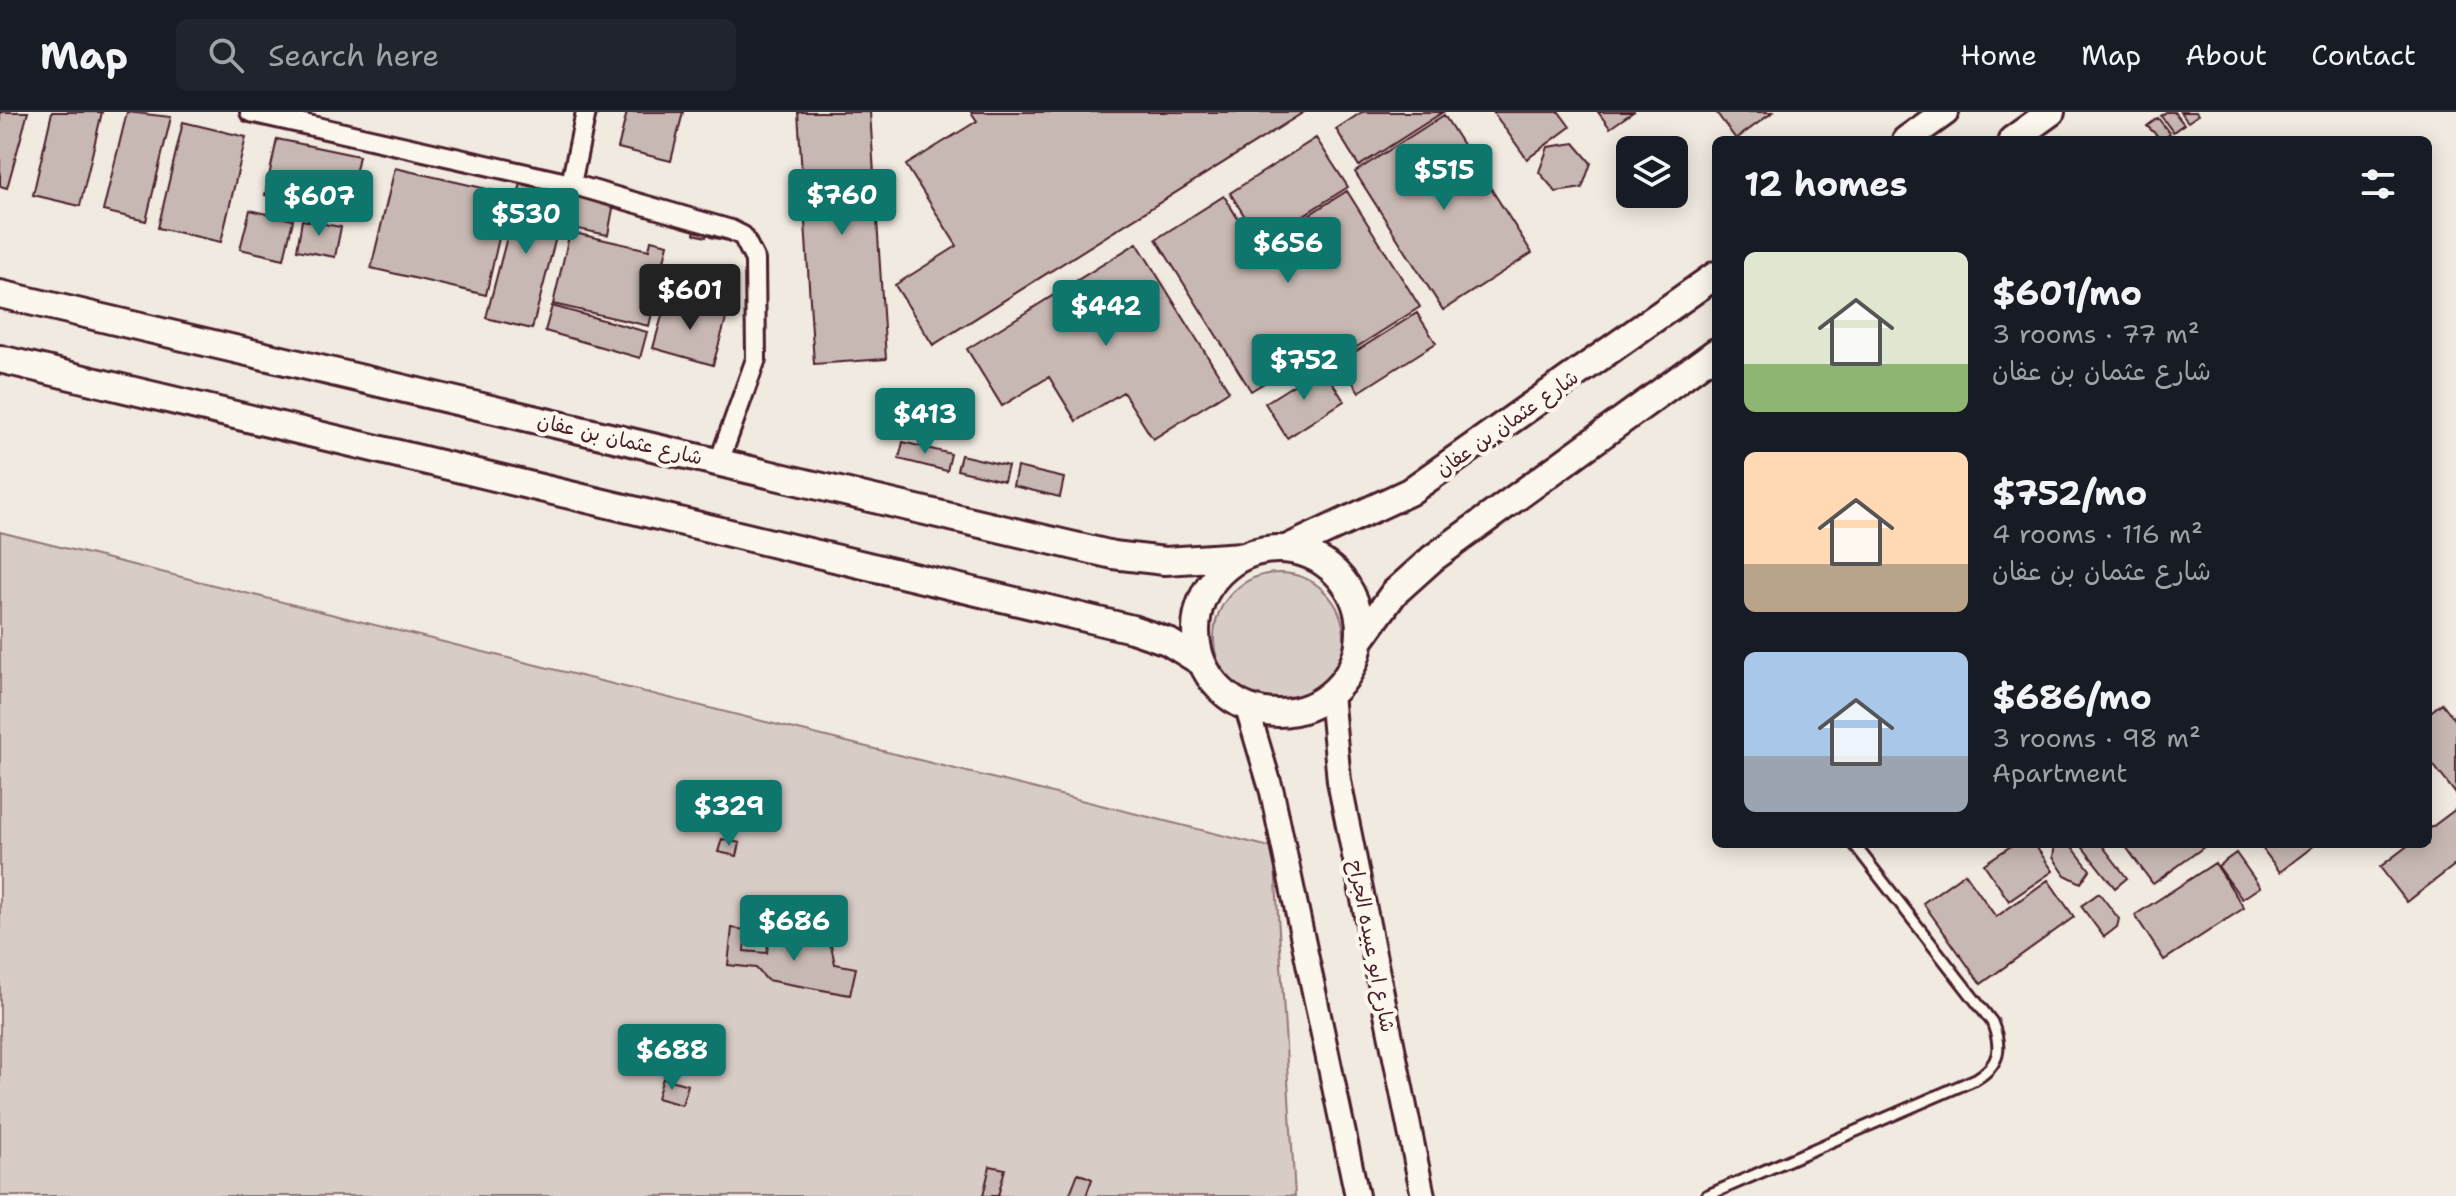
<!DOCTYPE html>
<meta charset="utf-8">
<style>
body{margin:0;font-family:"Shantell Sans","Playpen Sans Arabic",sans-serif;background:#20242c;color:#f1f3f6;height:100vh;display:flex;flex-direction:column;font-size:30px;white-space:nowrap}
*{box-sizing:border-box;margin:0}
p{font-size:26px;color:#9ea1a6}
.icon{flex:none;width:44px;height:44px;fill:none;stroke:currentColor;stroke-width:2;stroke-linecap:round;stroke-linejoin:round}
.map{position:relative;flex:1;overflow:hidden}
.sheet{position:absolute;left:1712px;top:24px;width:720px;height:712px;display:flex;flex-direction:column;background:#171b24;border-radius:12px;box-shadow:0 4px 20px #0003}
.sheet>*{flex:none}
.fabs{position:absolute;left:1616px;top:24px;display:grid;gap:16px}
.fabs a{display:grid;place-items:center;width:72px;height:72px;border-radius:12px;background:#171b24;box-shadow:0 4px 20px #0003;font-size:40px}
.price{position:absolute;translate:-50% -68px;padding:0 18px;border-radius:8px;background:#0f766e;color:#fff;font-size:26px;line-height:52px;filter:drop-shadow(0 2px 4px #0008)}
.price::after{content:'';position:absolute;left:50%;top:48px;width:24px;height:18px;margin-left:-12px;background:inherit;clip-path:polygon(0 0,100% 0,50% 100%)}
.price.on{background:#222;color:#fff}
ul{padding:0;list-style:none}
li{display:flex;align-items:center;gap:24px;height:200px;padding:0 32px}
li span{display:grid;place-items:center;flex:none;width:224px;height:160px;border-radius:12px;color:#555}
li>.icon{margin-inline-start:auto}
span .icon{width:96px;height:96px;fill:#fffc;stroke-width:1}
li b{font-size:34px}
h2{display:flex;justify-content:space-between;align-items:center;height:96px;padding:0 32px;font-size:34px}
header{display:flex;align-items:center;gap:48px;box-sizing:border-box;height:112px;padding:0 40px;background:#171b24;border-bottom:2px solid #363941}
header strong{font-size:38px}
nav{display:flex;gap:44px;margin-inline-start:auto;font-size:28px}
.search{width:560px;height:72px;background:#20242c;display:flex;align-items:center;gap:20px;box-sizing:border-box;padding:0 28px;border-radius:12px;color:#9ea1a6;font-size:30px}
.map>svg:first-child{display:block}
</style>
<header>
<strong>Map</strong>
<div class="search"><svg class="icon" aria-label="search" viewBox="0 0 24 24"><circle cx="10" cy="10" r="6"/><path d="M15 15l6 6"/></svg>Search here</div>
<nav><a>Home</a><a>Map</a><a>About</a><a>Contact</a></nav>
</header>
<div class="map">
<svg width="2456" height="1084" viewBox="0 0 2456 1084">
<rect width="100%" height="100%" fill="#f0eae0"/>
<filter id="ink" filterUnits="userSpaceOnUse"><feTurbulence type="fractalNoise" baseFrequency=".0125" numOctaves="2"/><feDisplacementMap in="SourceGraphic" scale="16" xChannelSelector="R" yChannelSelector="G"/><feConvolveMatrix kernelMatrix="1 2 1 2 8 2 1 2 1" color-interpolation-filters="sRGB"/></filter>
<g filter="url(#ink)">
<path fill="#d8ccc6" stroke="#917678" stroke-width="2" d="M0,420L1274,736L1295,1084H0Z
M1214 526a65 65 0 1 1 130 0a65 65 0 1 1-130 0Z"/>
<path fill="#c8b8b3" stroke="#4a1f2b" stroke-width="2" d="M0,0H28L7,76L0,74Z
M52,0H102L80,94L33,83Z
M127,0L171,5L146,109L103,99Z
M627,0H683L671,49L618,36Z
M798,0H870L886,247L814,252Z
M971,0H1304L933,233L895,173L957,134L906,53L977,9Z
M1362,0H1443L1359,54L1336,17Z
M1493,0H1559L1570,15L1527,47Z
M1598,0H1633L1610,16Z
M1716,0H1773L1736,27Z
M2166,0H2174L2184,12L2173,20L2161,4Z
M2180,0H2196L2198,3L2188,10Z
M1444,3L1532,141L1443,198L1355,60Z
M2158,6L2170,22L2162,28L2147,14Z
M183,10L246,25L221,130L158,116Z
M1316,26L1348,75L1261,130L1230,81Z
M277,27L359,44L347,100L265,83Z
M1574,31L1591,51L1582,76L1556,80L1539,60L1548,35Z
M395,56L509,82L486,183L371,156Z
M521,71L567,83L532,217L486,206Z
M1347,79L1420,195L1333,250L1324,234L1251,279L1156,127L1224,84L1256,136Z
M574,84L614,91L608,123L568,115Z
M250,98L293,108L284,147L240,137Z
M302,108L341,115L335,145L297,138Z
M696,115L708,118L706,125L694,122Z
M712,117L735,122L733,130L710,125Z
M570,120L649,138L651,128L668,132L649,214L553,192Z
M1137,131L1229,279L1153,327L1123,280L1076,309L1049,265L1002,294L967,237Z
M667,186L727,203L713,253L653,236Z
M552,194L647,220L640,246L545,219Z
M1417,201L1436,231L1359,280L1339,250Z
M1322,255L1344,289L1287,326L1265,291Z
M903,330L951,342L947,359L899,347Z
M961,343L1008,354L1004,369L957,358Z
M1017,355L1064,366L1060,385L1013,374Z
M2442,591L2456,609V682L2428,646V602Z
M2456,697V752L2407,790L2380,755L2410,732H2428V718Z
M722,727L740,731L737,744L718,740Z
M2014,732H2034L2053,759L2009,789L1984,752Z
M2055,732H2070L2090,758L2081,771L2065,763L2053,745Z
M2080,732H2101L2127,766L2115,776Z
M2124,732H2208L2153,772Z
M2259,732H2316L2280,760Z
M2236,741L2260,775L2242,787L2218,754Z
M2215,751L2244,796L2164,848L2135,803Z
M1965,761L1996,805L2048,768L2074,805L1981,872L1923,791Z
M2099,781L2119,807L2117,815L2104,825L2081,794Z
M732,816L746,818L744,839L767,841L768,833L782,819L831,834L835,852L856,856L850,883L767,868L756,856L728,853Z
M663,966L688,973L682,993L657,986Z
M990,1054L1005,1057L998,1084H983Z
M1078,1061L1092,1067L1086,1084H1069Z"/>
<g fill="none" stroke-linecap="round" stroke-linejoin="round">
<g stroke="#4a1f2b" stroke-width="15">
<path id="service" d="M1706,1084L1976,967C2001,952 2002,935 1992,910L1854,732"/>
</g>
<g stroke="#4a1f2b" stroke-width="24">
<path id="minor" d="M250,0L571,72L586,0
M571,72L731,118L743,124L755,148L756,247L719,350"/>
</g>
<g stroke="#4a1f2b" stroke-width="28">
<path id="tertiary" d="M1331,582L1339,669L1423,1084
M1247,596L1272,680L1357,1084"/>
</g>
<g stroke="#4a1f2b" stroke-width="32">
<path id="secondary" d="M1906,28L1945,0
M2012,28L2051,0
M0,182L1113,443L1165,449L1243,444
M0,247L1132,517L1167,529L1201,550
M1286,437L1409,380L1716,163
M1196 519a82 82 0 1 1 164 0a82 82 0 1 1-164 0Z
M1360,528L1394,481L1433,446L1716,240"/>
</g>
<use href="#service" stroke="#fbf7ec" stroke-width="9"/>
<use href="#minor" stroke="#fbf7ec" stroke-width="18"/>
<use href="#tertiary" stroke="#fbf7ec" stroke-width="22"/>
<use href="#secondary" stroke="#fbf7ec" stroke-width="26"/>
</g>
</g>
<g text-anchor="middle" dominant-baseline="central" stroke-width="8" stroke-linejoin="round" paint-order="stroke">
<g font-size="20" fill="#4a1f2b" stroke="#fbf7ec">
<text transform="translate(1507 311) rotate(-35)">شارع عثمان بن عفان</text>
<text transform="translate(620 327) rotate(13)">شارع عثمان بن عفان</text>
<text transform="translate(1372 834) rotate(79)">شارع ابو عبيده الجراح</text>
</g>
</g>
</svg>
<div class="fabs">
<a><svg class="icon" aria-label="layers" viewBox="0 0 24 24"><path d="M12 4l9 5-9 5-9-5zM3 14l9 5 9-5"/></svg></a>
</div>
<b class="price" style="left:1444px;top:100px">$515</b>
<b class="price" style="left:842px;top:125px">$760</b>
<b class="price" style="left:319px;top:126px">$607</b>
<b class="price" style="left:526px;top:144px">$530</b>
<b class="price" style="left:1288px;top:173px">$656</b>
<b class="price on" style="left:690px;top:220px">$601</b>
<b class="price" style="left:1106px;top:236px">$442</b>
<b class="price" style="left:1304px;top:290px">$752</b>
<b class="price" style="left:925px;top:344px">$413</b>
<b class="price" style="left:729px;top:736px">$329</b>
<b class="price" style="left:794px;top:851px">$686</b>
<b class="price" style="left:672px;top:980px">$688</b>
<section class="sheet">
<h2>12 homes<svg class="icon" aria-label="filters" viewBox="0 0 24 24"><path d="M4 7h16M4 17h16"/><circle cx="9" cy="7" r="2"/><circle cx="15" cy="17" r="2"/></svg></h2>
<ul>
<li><span style="background:linear-gradient(#dfe7d0 70%,#8fb573 0)"><svg class="icon" aria-label="home" viewBox="0 0 24 24"><path d="M3 11l9-7 9 7M6 9v11h12V9"/></svg></span><div><b>$601/mo</b><p>3 rooms · 77 m²</p><p>شارع عثمان بن عفان</p></div></li>
<li><span style="background:linear-gradient(#ffd9b3 70%,#b9a48a 0)"><svg class="icon" aria-label="home" viewBox="0 0 24 24"><path d="M3 11l9-7 9 7M6 9v11h12V9"/></svg></span><div><b>$752/mo</b><p>4 rooms · 116 m²</p><p>شارع عثمان بن عفان</p></div></li>
<li><span style="background:linear-gradient(#a9c7e8 65%,#9aa5b1 0)"><svg class="icon" aria-label="home" viewBox="0 0 24 24"><path d="M3 11l9-7 9 7M6 9v11h12V9"/></svg></span><div><b>$686/mo</b><p>3 rooms · 98 m²</p><p>Apartment</p></div></li>
</ul>
</section>
</div>
